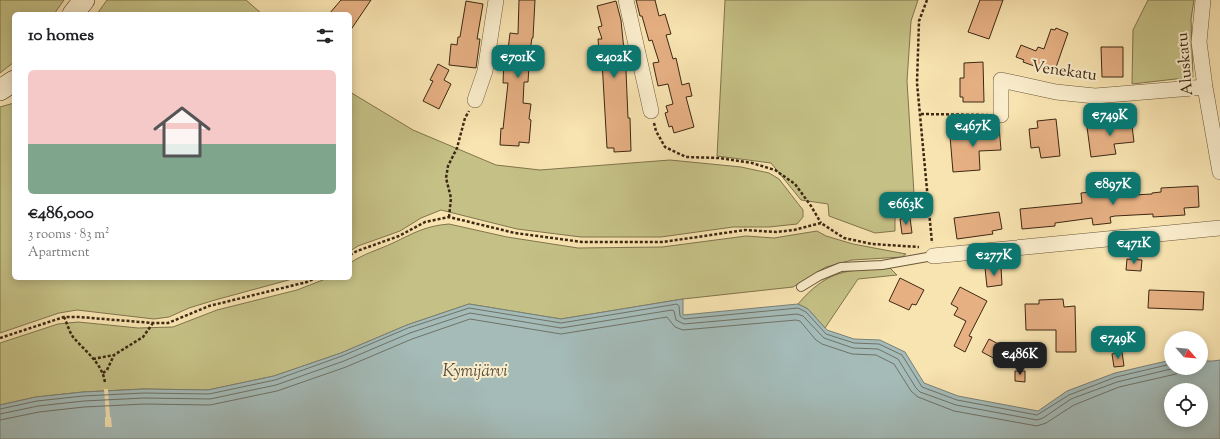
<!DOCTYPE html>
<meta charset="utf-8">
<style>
body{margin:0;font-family:"Sorts Mill Goudy",serif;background:#f6f6f6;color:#202124;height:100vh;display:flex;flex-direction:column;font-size:15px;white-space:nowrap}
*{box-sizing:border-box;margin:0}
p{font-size:13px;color:#757577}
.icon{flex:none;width:22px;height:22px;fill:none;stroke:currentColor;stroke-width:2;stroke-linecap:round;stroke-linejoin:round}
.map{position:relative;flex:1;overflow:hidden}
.panel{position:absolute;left:12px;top:12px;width:340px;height:268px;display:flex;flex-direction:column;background:#fff;border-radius:6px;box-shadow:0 2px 10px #0003}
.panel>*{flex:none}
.needle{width:26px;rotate:117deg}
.buttons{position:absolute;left:1164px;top:331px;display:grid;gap:8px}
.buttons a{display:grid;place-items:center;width:44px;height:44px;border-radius:50%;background:#fff;box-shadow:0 2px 10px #0003;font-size:20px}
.price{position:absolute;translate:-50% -34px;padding:0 9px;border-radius:8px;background:#0f766e;color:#fff;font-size:13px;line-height:26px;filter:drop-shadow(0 1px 2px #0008)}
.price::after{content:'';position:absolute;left:50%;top:24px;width:12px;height:9px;margin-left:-6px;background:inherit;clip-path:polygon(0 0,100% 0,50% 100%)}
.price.on{background:#222;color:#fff}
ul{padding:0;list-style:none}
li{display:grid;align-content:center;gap:8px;height:212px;padding:0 16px}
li+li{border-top:1px solid #e0e0e0}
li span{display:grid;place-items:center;height:124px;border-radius:6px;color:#555}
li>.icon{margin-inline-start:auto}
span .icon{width:72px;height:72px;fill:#fffc;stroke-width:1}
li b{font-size:17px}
h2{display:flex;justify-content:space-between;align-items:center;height:48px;padding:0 16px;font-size:17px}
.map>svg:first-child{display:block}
</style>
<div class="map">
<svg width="1220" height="439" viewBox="0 0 1220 439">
<rect width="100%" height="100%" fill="#f8e4b1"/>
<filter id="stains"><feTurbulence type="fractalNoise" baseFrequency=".005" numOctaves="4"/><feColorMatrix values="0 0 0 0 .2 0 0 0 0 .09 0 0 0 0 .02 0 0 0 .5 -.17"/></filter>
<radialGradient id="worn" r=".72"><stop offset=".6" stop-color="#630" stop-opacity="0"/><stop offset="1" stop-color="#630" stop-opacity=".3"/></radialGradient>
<path fill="#c5c186" stroke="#81744c" d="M0,0H64L54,14H14V62L0,73Z
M107,0H246L262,14H97Z
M725,0H918L911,21L907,81L915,210L895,211V231L875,233L829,216L828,204L801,200L771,163L717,156Z
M1148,0H1194L1191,19L1193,77L1132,84L1133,30Z
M350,92L413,130L496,165L540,170L670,160L741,167L769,173L779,179L803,210V217L797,224L769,227H733L661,237H581L517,229L441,210L421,218L400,231L358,246L350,251Z
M14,103V278H296L215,300L189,308L169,317L154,319L77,310L59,313L0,333V107Z
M449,224L507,237L578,248L662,247L746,236L774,238L817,231L826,236L853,244L906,254L902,257L852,260L826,267L793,287L683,299L561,319L469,304L407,325L341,353L274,376L208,390L144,389L83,392L36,397L0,405V343L58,324L78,322L138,328L173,327L217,310L297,290L328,278H350V263C363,254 378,250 393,243C414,233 425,226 449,224Z
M890,268L897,275L858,279L825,328L808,309L798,304C828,269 847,270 890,268Z"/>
<path fill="#a4bbb8" stroke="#7b8076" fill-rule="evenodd" d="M683,299V315L798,304L808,309L827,330L854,339L880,340L905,352L924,383L958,396L1038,411L1067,391L1115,373L1171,360V368H1201V361H1213L1220,360V439H0V405L36,397L83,392L144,389L208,390L274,376L341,353L407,325L469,304L561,319ZM1171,390H1201V420H1171Z"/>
<path fill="#f8e4b1" d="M104,389H108L110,417H111L112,427H105V417H106Z"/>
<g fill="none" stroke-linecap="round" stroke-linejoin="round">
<path stroke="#707266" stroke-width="1" d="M0,409L37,401L83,396L144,393L209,394L275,380L342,356L408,328L469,308L561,323L677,304L679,306L680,316L684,319L798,308L806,312L826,334L854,343L879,344L902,355L922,387L957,400L1037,415L1069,395L1116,377L1171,364
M0,414L38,406L84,401L144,398L210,399L276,385L344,361L410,333L470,313L561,328L672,310L674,311L676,320L684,324L797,314L803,316L824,338L853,348L878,349L898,359L916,388L920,392L956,405L1037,420L1043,418L1071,399L1117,382L1175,368
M0,420L39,412L84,407L144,404L210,405L277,391L346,367L412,339L470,319L561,334L667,317L675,327L683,330L796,320L800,321L816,340L822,344L852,354L876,355L894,364L911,391L918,397L954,411L1037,426L1046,423L1074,405L1119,387L1176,374L1183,368"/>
</g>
<path fill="#e6b083" stroke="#3d2813" d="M341,0H371L350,31V14H329Z
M519,0H535L533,38H532L530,51L528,82H524L523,103L531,104L529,119L531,120L529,143L519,142V146L500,145L501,128L503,129L508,83H503L504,59H507L510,33L518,34Z
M636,0H655L659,16L665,14L671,34L666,35L673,59L676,58L682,85L689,83L692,96L686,97L694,127L674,133L672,126L669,127L665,113L668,112L666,106L673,104L668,84L658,86L653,63L659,62L652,40L649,41L642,16H640Z
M980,0H1003L989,39L968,32Z
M466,1L483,4L477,39H480L476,68L449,65L451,44L457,45L458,37H460Z
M616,1L621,20L626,71L628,118H630L631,151L614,152V148H607L602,61H600L598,39H602L598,27L602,26L597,6Z
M1056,28L1068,33L1054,73L1023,62L1024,60L1016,57L1021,45L1036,51L1038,47L1044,49L1051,29L1055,30Z
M1101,47H1123V77H1102Z
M983,62L984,102H963V97H960V78H964V63Z
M438,64L449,70L444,80L451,84L439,109L423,101L433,81L430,80Z
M1131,118L1134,142L1114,144L1116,154L1091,157L1087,127L1116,123L1115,120Z
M1056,119L1060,156L1041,158L1039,147L1031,148L1029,129L1038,128L1037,121Z
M999,126L1001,150L979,151L980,170L953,172L950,136L984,133L983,127Z
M1111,182L1113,196L1152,194V193L1161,192V188L1198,186L1199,207L1184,208L1185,215L1153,217V214L1115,216L1110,217L1111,223L1093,225L1092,218L1055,223V226L1022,229L1020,209L1082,203L1081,193L1091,192L1090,184Z
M999,212L1002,229L992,231L993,234L957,239L954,218Z
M910,218L912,233L902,234L900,219Z
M1127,259L1142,260L1141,271L1126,270Z
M1001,267L1002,285L987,287L985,268Z
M900,278L924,290L916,305L912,304L909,310L889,301Z
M960,287L987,301L969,336L972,337L965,352L954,346L966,321L954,315L958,308L951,304Z
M1149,290L1204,292L1203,310L1148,308Z
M1063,299L1064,307L1075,306L1076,352H1056V330H1026L1025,304H1039V300Z
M989,339L1006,348L999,361L982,352Z
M1122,352L1124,366L1114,367L1112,354Z
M1015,371H1025V382L1015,381Z"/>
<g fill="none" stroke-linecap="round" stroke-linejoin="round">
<g stroke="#6c573a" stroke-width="10">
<path id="lane" d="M801,287L819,276L841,267L882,265L933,256"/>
</g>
<g stroke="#6c573a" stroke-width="16">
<path id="street" d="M626,0L651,111
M1203,0L1199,42L1205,87L1220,172
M475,100L485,71L496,0
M1001,115V80L1056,92L1095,96L1205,87
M933,256L1220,228"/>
</g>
<g stroke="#3d2813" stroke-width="22">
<path id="secondary" d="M73,14L84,0
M0,90L14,81"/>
</g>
<path stroke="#3d2813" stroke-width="2.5" stroke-dasharray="3 2" stroke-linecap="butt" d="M927,0L919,21L917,83L932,243
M921,114L988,115
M654,123L656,131L665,147L686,157L719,158L752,163L775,170L795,184L811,206L821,223
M449,217L451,198L446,178L448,166L457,148L465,118L469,111
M350,255L357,251L399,236L425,222L449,217L515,233L582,242H663L745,230L776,232L794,230L821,223L844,238L872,244L919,247
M64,317C67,323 69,331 73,337C85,351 103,364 105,383
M0,338L64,317H79L153,323H168L209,306L307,282L315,278
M93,359L114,355
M103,373L107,370L114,355L143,337L153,323"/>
<use href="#lane" stroke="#faedcc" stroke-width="8"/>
<use href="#street" stroke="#faedcc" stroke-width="15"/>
<use href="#secondary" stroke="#faedcc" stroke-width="21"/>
</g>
<g text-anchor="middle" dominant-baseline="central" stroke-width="4" stroke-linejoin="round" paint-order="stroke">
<g font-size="16" fill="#3d2813" stroke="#faedcc">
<text transform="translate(1186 64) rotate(-95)">Aluskatu</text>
<text transform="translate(1064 72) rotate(8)">Venekatu</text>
</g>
<g font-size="17" font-style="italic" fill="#574d3c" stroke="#faedcc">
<text x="475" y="372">Kymijärvi</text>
</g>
</g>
<rect width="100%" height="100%" filter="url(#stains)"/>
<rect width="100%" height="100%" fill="url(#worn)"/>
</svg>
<div class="buttons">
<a><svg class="needle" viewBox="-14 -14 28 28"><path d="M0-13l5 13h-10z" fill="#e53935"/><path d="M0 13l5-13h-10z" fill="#757577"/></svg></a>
<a><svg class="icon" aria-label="locate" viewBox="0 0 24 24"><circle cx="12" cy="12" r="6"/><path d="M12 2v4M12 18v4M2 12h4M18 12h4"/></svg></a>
</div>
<b class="price" style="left:518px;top:79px">€701K</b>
<b class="price" style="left:614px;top:79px">€402K</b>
<b class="price" style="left:1110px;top:137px">€749K</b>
<b class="price" style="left:973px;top:148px">€467K</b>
<b class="price" style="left:1113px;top:206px">€897K</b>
<b class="price" style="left:906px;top:226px">€663K</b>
<b class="price" style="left:1134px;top:265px">€471K</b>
<b class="price" style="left:994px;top:277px">€277K</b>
<b class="price" style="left:1118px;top:360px">€749K</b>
<b class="price on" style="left:1020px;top:376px">€486K</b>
<section class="panel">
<h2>10 homes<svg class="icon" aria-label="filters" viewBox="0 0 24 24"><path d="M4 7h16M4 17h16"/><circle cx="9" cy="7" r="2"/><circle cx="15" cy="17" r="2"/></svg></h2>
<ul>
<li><span style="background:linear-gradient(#f6c9c9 60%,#7fa58c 0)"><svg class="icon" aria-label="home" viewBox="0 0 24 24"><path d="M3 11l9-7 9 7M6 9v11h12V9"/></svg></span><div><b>€486,000</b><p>3 rooms · 83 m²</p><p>Apartment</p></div></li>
</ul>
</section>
</div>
